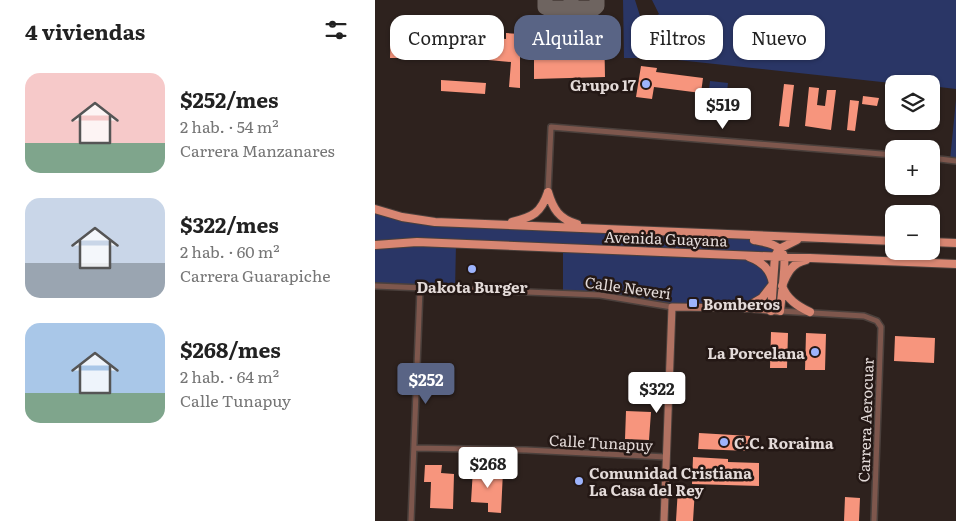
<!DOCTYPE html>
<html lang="es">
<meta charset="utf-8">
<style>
body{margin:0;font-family:Literata,serif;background:#f2f2f2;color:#222;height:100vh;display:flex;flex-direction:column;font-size:19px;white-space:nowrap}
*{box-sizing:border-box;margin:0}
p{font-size:16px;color:#767676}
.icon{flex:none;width:28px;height:28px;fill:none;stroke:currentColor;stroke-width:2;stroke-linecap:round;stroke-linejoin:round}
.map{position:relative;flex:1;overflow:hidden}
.side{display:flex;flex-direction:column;background:#fff;width:375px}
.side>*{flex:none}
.top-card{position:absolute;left:15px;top:15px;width:475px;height:45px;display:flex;gap:10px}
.controls{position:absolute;left:510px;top:75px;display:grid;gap:10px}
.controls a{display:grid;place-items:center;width:55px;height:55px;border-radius:10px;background:#fff;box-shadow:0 1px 4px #0004;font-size:25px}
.price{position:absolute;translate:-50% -42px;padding:0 11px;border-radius:5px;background:#fff;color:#222;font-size:16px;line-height:32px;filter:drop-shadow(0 1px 2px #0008)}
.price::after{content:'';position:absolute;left:50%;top:30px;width:15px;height:11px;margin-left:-8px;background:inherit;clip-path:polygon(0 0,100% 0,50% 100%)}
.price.active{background:#596485;color:#fff}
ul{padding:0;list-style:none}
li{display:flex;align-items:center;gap:15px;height:125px;padding:0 25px}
li span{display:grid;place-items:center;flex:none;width:140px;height:100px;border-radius:15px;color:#555}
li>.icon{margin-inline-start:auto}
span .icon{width:60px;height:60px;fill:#fffc;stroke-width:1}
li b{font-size:21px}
h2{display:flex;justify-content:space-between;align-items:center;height:60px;padding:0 25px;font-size:21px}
.tag{padding:0 18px;border-radius:15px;background:#fff;box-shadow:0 1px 4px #0004;font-size:18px;line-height:45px}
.tag.active{background:#596485;color:#fff}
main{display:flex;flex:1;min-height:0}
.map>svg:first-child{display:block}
</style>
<main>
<section class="side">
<h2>4 viviendas<svg class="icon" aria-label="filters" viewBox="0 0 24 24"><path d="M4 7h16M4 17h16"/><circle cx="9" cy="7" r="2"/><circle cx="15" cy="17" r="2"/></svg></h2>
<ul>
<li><span style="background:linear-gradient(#f6c9c9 70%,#7fa58c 0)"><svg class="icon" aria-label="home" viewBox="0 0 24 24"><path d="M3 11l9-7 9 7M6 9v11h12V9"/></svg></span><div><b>$252/mes</b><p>2 hab. · 54 m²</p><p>Carrera Manzanares</p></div></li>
<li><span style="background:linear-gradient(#c9d6e8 65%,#9aa5b1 0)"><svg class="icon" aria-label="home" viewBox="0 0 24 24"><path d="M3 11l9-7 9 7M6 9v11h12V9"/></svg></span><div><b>$322/mes</b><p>2 hab. · 60 m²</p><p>Carrera Guarapiche</p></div></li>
<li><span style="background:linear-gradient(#a9c7e8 70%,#7fa58c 0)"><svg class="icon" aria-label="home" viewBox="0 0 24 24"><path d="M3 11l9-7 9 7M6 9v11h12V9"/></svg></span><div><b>$268/mes</b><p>2 hab. · 64 m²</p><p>Calle Tunapuy</p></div></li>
</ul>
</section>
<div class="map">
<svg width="581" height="521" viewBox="0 0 581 521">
<rect width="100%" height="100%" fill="#2e221e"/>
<path fill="#2a3666" d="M248,0H260L266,19L270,22L284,14L277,0H581V89L556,86V84L516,83L284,58H249Z
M335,81L353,83L350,109L332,107Z
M581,100V161L575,160Z
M0,209L27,217L350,235L393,243L399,245L400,256L367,255L394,271L396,311L297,307L241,297L188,293V248L81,244L80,290L0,286Z"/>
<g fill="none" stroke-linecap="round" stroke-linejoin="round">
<path stroke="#6e6460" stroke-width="15" d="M170,0V7L172,8H220L222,6V0
M196,23V0"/>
</g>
<path fill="#f7957d" d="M229,24L230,77L159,79V25Z
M16,25H55V58H15Z
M105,32L113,33V37L131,39V33L145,34V88L134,87L136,62L113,60V56H104Z
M266,66L282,68L281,72L328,78L326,93L279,87L277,99L261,97Z
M66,80L111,83L110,94L66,91Z
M409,84L419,85L414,127L404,126Z
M434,87L444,88L442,105L450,106L452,90H461L456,130L430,126Z
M488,96L504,98L502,106L487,104Z
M475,100L484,101L480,131L472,130Z
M396,332L413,333L412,368H395Z
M431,333L451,334L450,370H430Z
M520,336L560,338L559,363L519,361Z
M251,411L276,412L274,440L250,439Z
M324,433L375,436L374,451L323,449Z
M318,457L353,459V462L384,463V486L317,484Z
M50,465H67L66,473L79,474L78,509L55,508L56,482H49Z
M98,469L128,471L126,513L113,512V503L96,502Z
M303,488L320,489L318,521H301Z
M470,497L485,498L484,521H469Z"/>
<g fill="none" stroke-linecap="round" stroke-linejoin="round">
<g stroke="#4b403c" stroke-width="8">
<path id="street" d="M556,158L581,161
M173,192L176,127L519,155
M0,286L225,295L297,307
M405,311L489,316L502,321L506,327L499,521
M39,448L151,450L291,457
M36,521L45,289"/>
</g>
<g stroke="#4b403c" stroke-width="9">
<path id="secondary" d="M289,521L297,307L370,308L402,311"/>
</g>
<g stroke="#4b403c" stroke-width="10">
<path id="primary" d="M173,192C178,209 184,219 202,224
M0,209L27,217L60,222L519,241
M137,222C158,217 166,213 173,192
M379,240C390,242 405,244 409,256C411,263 406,301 405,311
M556,242L581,243
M0,245L42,242L581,264
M431,260C417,263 412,273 407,286C412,299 422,306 435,312
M370,308L387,298L398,284C396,270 388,262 374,257
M396,311L400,256L404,249L422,240"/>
</g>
<use href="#street" stroke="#7e574d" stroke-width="5"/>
<use href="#secondary" stroke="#b17262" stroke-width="7"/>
<use href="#primary" stroke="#d88672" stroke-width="8"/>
</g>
<g fill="#9db4fd" stroke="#241815" stroke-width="2">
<circle cx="271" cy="84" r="5"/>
<circle cx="97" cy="269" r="5"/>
<rect x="313" y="298" width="10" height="10" rx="2.5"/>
<circle cx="440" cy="352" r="5"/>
<circle cx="349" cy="442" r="5"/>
<circle cx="204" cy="481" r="5"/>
</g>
<g text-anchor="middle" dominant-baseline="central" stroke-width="5" stroke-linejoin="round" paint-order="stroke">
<g font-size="15" font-weight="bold" fill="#e4dbd9" stroke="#241815" text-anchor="start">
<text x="261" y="84" text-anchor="end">Grupo 17</text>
<text x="97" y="286" text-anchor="middle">Dakota Burger</text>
<text x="328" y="303">Bomberos</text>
<text x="430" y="352" text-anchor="end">La Porcelana</text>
<text x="359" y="442">C.C. Roraima</text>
<text x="214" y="472">Comunidad Cristiana<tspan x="214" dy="17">La Casa del Rey</tspan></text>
</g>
<g font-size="15" fill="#e4dbd9" stroke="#241815">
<text transform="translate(291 238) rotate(2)">Avenida Guayana</text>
<text transform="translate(253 287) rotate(8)">Calle Neverí</text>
<text transform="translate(490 420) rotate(-88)">Carrera Aerocuar</text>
<text transform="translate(226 442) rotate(3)">Calle Tunapuy</text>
</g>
</g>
</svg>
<div class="controls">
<a><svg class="icon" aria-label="layers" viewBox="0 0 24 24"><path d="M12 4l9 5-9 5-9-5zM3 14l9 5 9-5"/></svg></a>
<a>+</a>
<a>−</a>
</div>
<b class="price" style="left:348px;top:130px">$519</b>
<b class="price active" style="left:51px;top:405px">$252</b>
<b class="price" style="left:282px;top:414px">$322</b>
<b class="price" style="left:113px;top:489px">$268</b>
<div class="top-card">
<a class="tag">Comprar</a>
<a class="tag active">Alquilar</a>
<a class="tag">Filtros</a>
<a class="tag">Nuevo</a>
</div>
</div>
</main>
